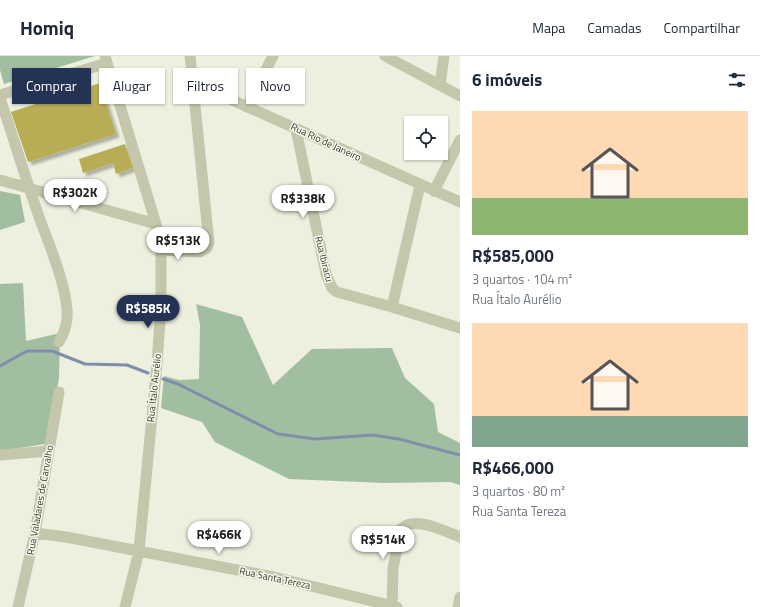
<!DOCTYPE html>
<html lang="pt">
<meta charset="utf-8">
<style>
body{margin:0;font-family:"Titillium Web",sans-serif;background:#f6f6f7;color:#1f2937;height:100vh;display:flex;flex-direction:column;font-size:15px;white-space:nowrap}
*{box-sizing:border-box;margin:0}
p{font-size:13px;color:#747a83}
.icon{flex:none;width:22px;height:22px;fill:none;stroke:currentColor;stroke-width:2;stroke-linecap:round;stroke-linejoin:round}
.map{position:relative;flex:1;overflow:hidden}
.panel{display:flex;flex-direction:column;background:#fff;width:300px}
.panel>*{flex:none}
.banner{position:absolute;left:12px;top:12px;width:380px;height:36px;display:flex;gap:8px}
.controls{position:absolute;left:404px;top:60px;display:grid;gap:8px}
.controls a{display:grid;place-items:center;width:44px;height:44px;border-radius:0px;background:#fff;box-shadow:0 1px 3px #0004;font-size:20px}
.price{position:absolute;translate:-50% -34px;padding:0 9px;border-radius:14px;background:#fff;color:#222;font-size:13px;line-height:26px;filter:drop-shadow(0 1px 2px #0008)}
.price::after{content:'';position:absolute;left:50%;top:24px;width:12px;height:9px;margin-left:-6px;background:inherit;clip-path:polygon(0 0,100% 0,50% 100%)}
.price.active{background:#243253;color:#fff}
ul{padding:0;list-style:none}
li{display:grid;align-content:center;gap:8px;height:212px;padding:0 12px}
li span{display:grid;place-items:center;height:124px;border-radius:0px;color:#555}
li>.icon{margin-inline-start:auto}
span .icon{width:72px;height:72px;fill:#fffc;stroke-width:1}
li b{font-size:17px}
h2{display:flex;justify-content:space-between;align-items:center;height:48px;padding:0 12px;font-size:17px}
.chip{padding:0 14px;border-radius:0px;background:#fff;box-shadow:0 1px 3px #0004;font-size:14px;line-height:36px}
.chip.active{background:#243253;color:#fff}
header{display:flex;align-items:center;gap:24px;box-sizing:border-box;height:56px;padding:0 20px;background:#fff;border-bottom:1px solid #e0e1e3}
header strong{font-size:19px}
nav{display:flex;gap:22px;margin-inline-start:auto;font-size:14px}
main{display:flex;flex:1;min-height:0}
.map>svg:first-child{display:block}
</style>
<header>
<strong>Homiq</strong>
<nav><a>Mapa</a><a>Camadas</a><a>Compartilhar</a></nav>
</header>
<main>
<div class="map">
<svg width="460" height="551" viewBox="0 0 460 551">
<defs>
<filter id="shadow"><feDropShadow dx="3.5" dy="3.5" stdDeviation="1" flood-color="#0004"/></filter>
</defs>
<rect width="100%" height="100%" fill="#edf0df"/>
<path fill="#a1bea1" d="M0,0H95L4,28L0,14Z
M0,135L20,139L25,166L0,174Z
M23,227L26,285L60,277L59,323L45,388L0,395V228Z
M196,248L242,261L273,329L312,293L392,292L405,322L434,348L438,376L460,387V429L450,426L385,427L289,423L215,386L202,366L161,352L164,320L179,324L199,323L200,269Z"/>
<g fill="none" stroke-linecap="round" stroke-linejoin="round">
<path stroke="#818eaa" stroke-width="3" d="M0,310L27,295H52L85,308L127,309L148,317
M163,323L178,328L278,378L315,383L373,379L399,383L460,399"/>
</g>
<path fill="#b8ad55" filter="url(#shadow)" d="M100,27L116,78L28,106L11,56Z
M125,88L133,112L116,118L113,107L83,117L79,103Z"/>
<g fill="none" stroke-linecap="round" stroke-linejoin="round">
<path stroke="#c4c7ac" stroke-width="11" d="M105,0L156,168L161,194V250L157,308L139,495L125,551
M385,0L460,40
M192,26L460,146
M440,29L444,0
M0,39L107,7
M0,42C13,81 25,120 38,158C48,186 65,225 67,254C68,266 65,276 59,286
M247,51L273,0
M296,73L326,218L332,232L337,236L392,251L460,272
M0,124L156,168
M434,135L460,84
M161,194L200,196L207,192L209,187L190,0
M392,251L420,129
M0,399L49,395
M35,477L66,481L274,521L397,551
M18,551L35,477L59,336
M392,551L393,512L401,473C414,459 444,475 460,481"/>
<path stroke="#c4c7ac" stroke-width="11" d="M458,551L460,541"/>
</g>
<g text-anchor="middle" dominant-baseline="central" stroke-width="3" stroke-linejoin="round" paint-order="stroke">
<g font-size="10" fill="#36362a" stroke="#f6f8eb">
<text transform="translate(326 86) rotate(25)">Rua Rio de Janeiro</text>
<text transform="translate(324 203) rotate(76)">Rua Ibiracu</text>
<text transform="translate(154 332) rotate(-84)">Rua Ítalo Aurélio</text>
<text transform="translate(40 444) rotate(-80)">Rua Valadares de Carvalho</text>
<text transform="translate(275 522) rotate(12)">Rua Santa Tereza</text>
</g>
</g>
</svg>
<div class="controls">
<a><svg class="icon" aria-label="locate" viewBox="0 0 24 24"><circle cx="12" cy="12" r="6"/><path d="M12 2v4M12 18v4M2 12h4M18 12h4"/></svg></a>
</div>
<b class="price" style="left:75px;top:157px">R$302K</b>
<b class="price" style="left:303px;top:163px">R$338K</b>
<b class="price" style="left:178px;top:205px">R$513K</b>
<b class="price active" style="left:148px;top:273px">R$585K</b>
<b class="price" style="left:219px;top:499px">R$466K</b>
<b class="price" style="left:383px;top:504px">R$514K</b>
<div class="banner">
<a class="chip active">Comprar</a>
<a class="chip">Alugar</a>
<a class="chip">Filtros</a>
<a class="chip">Novo</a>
</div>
</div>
<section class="panel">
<h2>6 imóveis<svg class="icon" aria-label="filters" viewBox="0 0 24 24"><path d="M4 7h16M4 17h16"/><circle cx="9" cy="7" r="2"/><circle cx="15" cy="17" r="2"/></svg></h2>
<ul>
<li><span style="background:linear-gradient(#ffd9b3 70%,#8fb573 0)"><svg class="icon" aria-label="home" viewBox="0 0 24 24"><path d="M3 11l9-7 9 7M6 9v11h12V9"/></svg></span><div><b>R$585,000</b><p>3 quartos · 104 m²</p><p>Rua Ítalo Aurélio</p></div></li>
<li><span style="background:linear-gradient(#ffd9b3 75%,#7fa58c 0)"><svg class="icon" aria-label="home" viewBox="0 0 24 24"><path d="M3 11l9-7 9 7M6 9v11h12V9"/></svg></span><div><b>R$466,000</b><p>3 quartos · 80 m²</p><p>Rua Santa Tereza</p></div></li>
</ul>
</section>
</main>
